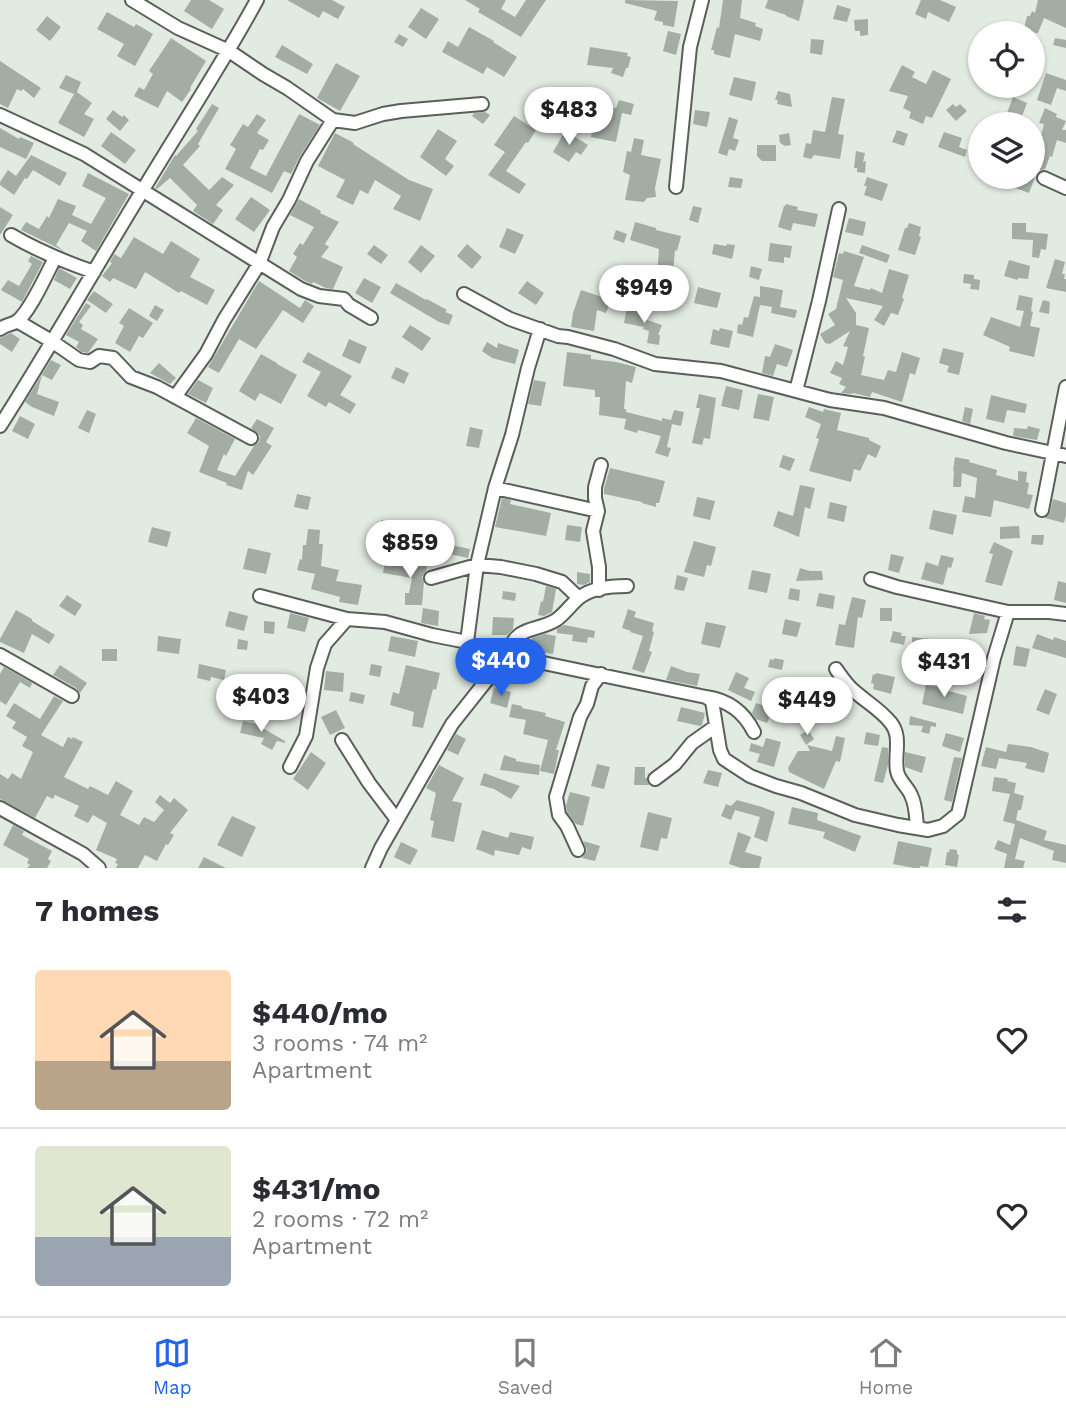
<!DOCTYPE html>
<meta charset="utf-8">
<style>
body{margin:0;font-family:"Work Sans",sans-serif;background:#f7f7f7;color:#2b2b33;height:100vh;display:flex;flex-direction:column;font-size:26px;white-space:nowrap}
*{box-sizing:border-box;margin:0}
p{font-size:23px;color:#7c7c81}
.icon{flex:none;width:38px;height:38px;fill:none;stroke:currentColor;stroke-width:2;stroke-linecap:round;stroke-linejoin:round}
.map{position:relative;height:868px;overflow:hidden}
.panel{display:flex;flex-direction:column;background:#fff;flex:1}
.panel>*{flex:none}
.buttons{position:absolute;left:968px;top:21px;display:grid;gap:14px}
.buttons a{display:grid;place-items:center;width:77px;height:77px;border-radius:50%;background:#fff;box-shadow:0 2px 5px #0004;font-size:35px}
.price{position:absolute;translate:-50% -60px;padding:0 16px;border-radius:24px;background:#fff;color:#222;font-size:23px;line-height:46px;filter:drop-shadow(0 2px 4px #0008)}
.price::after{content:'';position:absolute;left:50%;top:42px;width:21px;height:16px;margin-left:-10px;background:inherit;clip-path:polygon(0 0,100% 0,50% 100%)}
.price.current{background:#2563eb;color:#fff}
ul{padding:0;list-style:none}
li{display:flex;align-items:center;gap:21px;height:175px;padding:0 35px}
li+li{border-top:2px solid #e1e1e2}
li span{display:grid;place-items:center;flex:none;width:196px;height:140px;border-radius:7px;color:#555}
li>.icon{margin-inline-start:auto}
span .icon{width:84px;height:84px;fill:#fffc;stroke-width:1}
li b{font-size:30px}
h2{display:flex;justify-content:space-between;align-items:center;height:84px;padding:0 35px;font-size:30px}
.tabs{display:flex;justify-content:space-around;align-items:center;height:98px;border-top:2px solid #e1e1e2;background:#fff;font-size:19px;color:#7c7c81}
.tabs a{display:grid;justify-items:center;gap:4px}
.tabs .current{color:#2563eb}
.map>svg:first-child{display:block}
</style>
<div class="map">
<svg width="1066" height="868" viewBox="0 0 1066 868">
<rect width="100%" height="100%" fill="#e2ebe1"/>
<path fill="#a4ada4" d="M191,0H209L224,9L212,29L184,11Z
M287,0H332L345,7L338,19L323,11L319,18Z
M465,0H506L501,9L515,17L526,0H546L521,37L478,12L480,9Z
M625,0L678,1L674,27L663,25V22L654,20L657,11L625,3Z
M723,0H742L740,18L756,23L755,26L763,29L760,41L735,34L730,58L714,54V50H711L717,27L719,28Z
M768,0H804L799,21L786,16V15L765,8Z
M921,0H940L956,7L949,22L928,12L926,19L915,14Z
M1038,0H1066V28L1044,18L1038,33H1023L1027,16H1030L1032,11L1035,13Z
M837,5L851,9L847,22L833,19Z
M421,8L439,19L426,39L408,27Z
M107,12L134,27L136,24L153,34L135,66L117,56L124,44L97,29Z
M47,16L61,27L50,41L36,30Z
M868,19V35L860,36V31H855L854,20Z
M469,27L494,41L493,42L517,57L504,77L487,67L483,74L442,52L448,41L458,47Z
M668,31L681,34L676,55L663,51Z
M399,34L408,39L403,47L394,42Z
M171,38L206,61L190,88L191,89L182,102L167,91L158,108L134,96L139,87L144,90L153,74L149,71Z
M1055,38L1066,40V48L1053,45Z
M811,39L824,40L822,55L810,53Z
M282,45L313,64L307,74L275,57Z
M590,47L628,53L627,56L631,57L628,68H626L623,77L611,73L613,68L587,65Z
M0,61L41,88L34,98L23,89L21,91L17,89L8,108L0,104Z
M336,63L360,76L340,111L317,98Z
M902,65L915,72L912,77L926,84L933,70L951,79L932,118L926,116L923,124L909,118L911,112L903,108L908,96L889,91Z
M1046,73L1066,80V91L1057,88L1051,105L1037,100Z
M66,75L81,82L77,92L92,103L84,114L94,119L84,137L58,123L74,94L59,88Z
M734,77L756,82L752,101L729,95Z
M778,91L790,94L792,107L777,104L778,100H775Z
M832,97L845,99L838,134L844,135L840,159L814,155L811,159L803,157L806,143L811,144L813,130L825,132Z
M1013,97L1027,103L1021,119L1007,113Z
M619,100L634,104L631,115L622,113L616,142L591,137L595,116L583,115L584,105L616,108Z
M212,104L219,108L198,144L200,146L183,165L209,190L222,177L234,185L216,205L223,210L213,224L193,211L197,205L170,178L157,189L155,188L175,155L176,156L198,131L196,129Z
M953,104L956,107L960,104L967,111L956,121L946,110Z
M1045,108L1057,114L1056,117L1066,121L1062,130H1066V143L1057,140L1052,157L1050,156L1045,169L1041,170L1032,167V137L1040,139L1044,124L1039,123Z
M113,110L122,117L124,115L129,120L120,131L106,119Z
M695,110L710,112L707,127L693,124Z
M485,112L490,115L483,124L472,116L474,113Z
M257,114L266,120L257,133L269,140L263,150L260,149L250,168L266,176L299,114L320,125L300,156L291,174L284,171L272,193L225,169L236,149L230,145L243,124L248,127Z
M514,116L536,130L528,143L526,142L506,171L526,184L519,194L488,175L505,152L494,145Z
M729,117L738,120L733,138L739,140L735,151L729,149L727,156L718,153Z
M0,128L19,139L20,137L34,143L26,159L0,147Z
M438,129L457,141L445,159L454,166L446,176L420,157Z
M897,130L908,134L904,146L892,142Z
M565,131L588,145L581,155L576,152L569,162L553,152Z
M111,132L136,150L125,164L101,146Z
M944,132L962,138L959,147L967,150L965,157L938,147Z
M335,133L354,143L353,144L409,180L433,189L420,221L393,209L401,196L375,180L368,194L360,190L353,205L336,197L345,180L318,166Z
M789,133L791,145L785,146L780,143L779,135Z
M634,138L644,140L641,155L661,159L655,188L656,197L647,198L644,202L625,200L630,175L623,172L627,151L631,152Z
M757,145H776V161H762L757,156Z
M856,151L865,153L863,162L866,161L865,173L857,172V168H854Z
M31,155L67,173L60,186L33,170L27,179L25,178L14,195L0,185V182L8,170L16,176Z
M88,173L129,194L96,251L81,241L87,231L69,223L56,245L64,251L21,230L26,222L39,229L47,216L49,218L58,199L76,206L72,215L91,224L106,198L82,186Z
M730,177L743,179L741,188L728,187Z
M867,177L888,184L882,201L864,195L867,186H864Z
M980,177H1035L1029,193L1002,183L1001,186Z
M251,197L270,210L254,232L235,219Z
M299,199L321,211L320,213L339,222L325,244L329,247L321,257L343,267L333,289L326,288L313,282L312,284L305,281L289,271L297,257L293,254L300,243L303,245L314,227L290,215Z
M786,204L798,207L797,210L818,214L815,227L793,223L791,231L778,227L784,206H785Z
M693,206L702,208L698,223L689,220Z
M0,207L13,215L0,235Z
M849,218L866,222L863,236L845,232Z
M635,222L656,228V230L681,236L677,251L675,250L673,274H672L669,292L646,288L648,275L657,277L659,249L630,240Z
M909,223L921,227L919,236L921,237L915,255L898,250L905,228H907Z
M1012,223H1026V232L1048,234L1046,250L1041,249L1039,258L1032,257L1033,240L1012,239Z
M507,228L524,235L515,254L499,247Z
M616,230L627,234L624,243L613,239Z
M134,237L163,254L171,241L200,259L190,277L215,290L207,305L181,291L179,293L145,272L136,289L113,278L110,282L102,276L112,263L110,262L114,254L121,258Z
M770,243L792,246L790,258L784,257V263L768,261Z
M467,244L482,257L472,269L457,256Z
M714,244L726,246L727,244L735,245L732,259L712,254Z
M374,245L388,255L381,264L367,254Z
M421,245L435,256L421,273L408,262Z
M862,245L890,255L887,263L859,253Z
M844,251L864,257L854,286L870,290L871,288L882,293L889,269L909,275L902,298L904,299L898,315L891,313L884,326L874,320L883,306L846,298L856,313V325L869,328L863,356L865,357L861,375L884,380L888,370L896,372L902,352L920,358L915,375L910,373L902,402L872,392L870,397L853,393L852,394L841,393L846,387L839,384L842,378L830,373L836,361L843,365L848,347L843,346L850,331L830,344L825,343L820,334L835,325L828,314L836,309L843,280L833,277L839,253L843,254Z
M31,256L43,262L22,302L1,290L8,280L19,286L32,264L28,261Z
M1055,259L1065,262L1062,274H1065L1064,279H1066V292L1046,288Z
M1009,260L1030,266L1028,279L1018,278V280L1004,276Z
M751,266L762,269L759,280L749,277Z
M59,268L77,278L70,289L54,280Z
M964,274L974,275V279L980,280L979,290L970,289L971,284L963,283Z
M364,278L381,287L372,303L355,293Z
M259,281L300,308L305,300L314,306L303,323L283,310L256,349L239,339L219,373L208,367Z
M527,281L544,293L536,305L518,293Z
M396,283L426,300L427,299L447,310L445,312L453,315L449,325L439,322L390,293Z
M760,286L783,290L780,307L797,310L795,318L771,313L772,307L760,305L753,337L737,333L738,324L742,325L744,317L748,318L754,296L760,297Z
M698,287L721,293L717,308L694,303Z
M581,290L611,300L606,313L597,310L594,331L571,327L573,313Z
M94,291L113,304L106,313L87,300Z
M1019,295L1033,298L1031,311L1033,312L1030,326L1040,328L1034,357L1009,351L1010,347L983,335L991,317L1020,327L1024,311L1016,310Z
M1043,300L1050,302L1049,314L1039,312Z
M86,303L91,306L79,322L83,325L81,329L98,339L88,353L82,352L76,347L79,342L66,335Z
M155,305L164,310L157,321L149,316Z
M627,307L642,310L641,318L662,325L658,335H660L659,345L647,343L649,331L643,329L644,327L624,323Z
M129,308L153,323L143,338L139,336L130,352L115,343L124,326L119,323Z
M410,325L431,338L422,351L402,337Z
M720,328L733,331L729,348L710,344L713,329L719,331Z
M11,333L20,339L12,352L0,344V338Z
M349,339L367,347L360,364L342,356Z
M487,342L497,348L498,343L519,350L515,364L492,358L482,351Z
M775,344L793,350L787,367L777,364L773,376L762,373L765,356L770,357Z
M943,348L964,353L959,375L947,372L949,366L939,363Z
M308,352L352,376L340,395L356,404L350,414L329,402L326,407L307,396L321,372L302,362Z
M567,352L591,355V359L616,362L636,367L632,383L626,381L624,409H626V412L662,421V418L671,420L674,410L684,412L681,426L672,424L667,447L671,448L668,457L655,453L661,436L638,430L637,433L624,429L626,419L599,415L600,397H595V390L563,386Z
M261,354L277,363V364L297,375L281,404L260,393L255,401L239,391Z
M51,360L61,365L52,380L42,375L37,394L59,402L54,416L32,407L25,402Z
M159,363L176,378L170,384L150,373Z
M396,367L409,373L404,384L391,378Z
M198,380L213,388L206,403L188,394Z
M534,380L546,382L541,406L528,404Z
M726,386L743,390L739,410L721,406Z
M699,394L716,398L710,439L704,438L702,445L692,443L700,408H696Z
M758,394L774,397L769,421L753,418Z
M991,395L1027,404L1025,413L1007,410L1004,423L986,419Z
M809,407L823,412L824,409L841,413L837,430L869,438V440L881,446L876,458L868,454L860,471L854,469L851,482L809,471L819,439L816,438L821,424L805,417Z
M965,407L973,409L970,424L962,421Z
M87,410L96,414L89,433L78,428Z
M20,416L35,424L28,439L12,431Z
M196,418L235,439L226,456L224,454L217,470L235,476L254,446L259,442L260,436L251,428L257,419L274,428L266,442L272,446L253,475L248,471L242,490L226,485L227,483L199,472L209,446L187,433Z
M1028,426L1040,429L1037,440L1013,436L1014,428L1027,429Z
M470,427L483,430L479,448L466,446Z
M783,455L795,459L790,471L779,467Z
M955,457L970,460L969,462L997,470L996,475L1018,481V471L1027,472L1026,482L1029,483L1027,494L1033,495L1029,509L994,500L991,517L962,512L965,496L975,498L977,478L962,473L961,487H953L954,471H953Z
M610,468L665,481L659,503H656V507L642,503V502L604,494V488Z
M800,485L815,488L810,509L805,507L799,537L773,526L778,511L793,516Z
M297,494L311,497L308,510L294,507Z
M697,497L715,501L710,520L693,516Z
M502,498L511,500L510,504L551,513L546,536L495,527Z
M1053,499L1066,503V515L1064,523L1045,518L1050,512Z
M830,502L847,506L844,522L827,518Z
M933,510L957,515L953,535L929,529Z
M381,520L414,527L411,547L397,544V540L378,537Z
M567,525L582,527L580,542L565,540Z
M1019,526L1020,538L1000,539V527Z
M152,527L171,532L167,547L148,542Z
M308,529L320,530L319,544H323L321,566L339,570L336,581L362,585L358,605L339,602L340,597L311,589L315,574L297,570L300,559L302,560L303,545H306Z
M1032,535H1044L1043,545L1031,544Z
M442,539L452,541L451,545L470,549L468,558L440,552Z
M694,541L716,547L711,566L707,565L704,577L684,572Z
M994,542L1013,551L1002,586L985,582L993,554L989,553Z
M248,548L271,553L266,574L243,569Z
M891,554L904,557L899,573L888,570Z
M941,555L954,558L951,568L948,567L943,585L921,579L926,562L938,566Z
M416,560L428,562L426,571L422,577L424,582L422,605H405V593H409L412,578L383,573L385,562L414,567Z
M800,568L810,571H822L823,580L796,581Z
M752,570L771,574L767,593L748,589Z
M577,572L590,574V582L584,585L577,584Z
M677,575L688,578L684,591L674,589Z
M1058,581L1066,583V603L1054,600Z
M546,586L556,589L552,612L544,616L538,615L541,601L543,602Z
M790,588L800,590L799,601L788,599Z
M503,591L516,593L515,601L502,599Z
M819,593L835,596L833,609L816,606Z
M67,595L82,605L75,616L59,606Z
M852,597L866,600L862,618L858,617L854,648L835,645L839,624L845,625Z
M423,608L439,611L438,626L421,623Z
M880,608H892V621H880Z
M628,609L636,612L634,617L654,623L652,631L654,632L649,651L652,652L644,673L632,669L643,636L630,632L631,631L622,628Z
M16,610L32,619V621L55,635L49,644L32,634L24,653L0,642V639Z
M229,611L248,616L244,631L225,626Z
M290,613L309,618L305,632L287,628Z
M974,613L985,616L984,619L990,620L987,633L969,634Z
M493,617L514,618L513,629L507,635H492Z
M785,619L801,623L797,637L782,634Z
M264,621L275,622L274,634L264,633Z
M706,622L726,626L720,648L701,644Z
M564,625L595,631L594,638L588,637L587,643L572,641L573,635L557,633V629Z
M893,631L902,633L901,636H906L904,645L890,642Z
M545,634L556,636L553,654L530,650L532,638Z
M1037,634L1053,640L1054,637L1066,641V658L1032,648Z
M158,636L181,639L179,654L157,651Z
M391,636L418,641L415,657L388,651Z
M912,637L930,639L929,653L926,652V669H913L912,666Z
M238,639L248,641L247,650L237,649Z
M1016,646L1030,649L1026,667L1013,665Z
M102,649H117V661H102Z
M774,658L784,660L782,670L768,667L770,659L774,660Z
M199,664L226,670L224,680L211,677L210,681L197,678Z
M371,664L382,666L380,677L369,675Z
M60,665L87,683L80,693L76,688L53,675Z
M406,665L440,673L436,690L433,689L423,728L412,726L414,712L390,705L393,692L399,694Z
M671,666L687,672L700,674L697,686L666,680Z
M4,667L32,683L30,688L20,682L6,705L0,701V674Z
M326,671L344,673L343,692L324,690Z
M736,672L749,678L744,688L755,692L751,701L728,690Z
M876,673L895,677L891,694L873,689L874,684L871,683L873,674L875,675Z
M803,682L842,692L844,694V697H846L844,708H839L838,713L786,702L789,688L802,690Z
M259,683L272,686L269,699L256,696Z
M926,685L950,689L949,691L967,696L963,714L922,704Z
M494,688L511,692L507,708L490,703Z
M1045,689L1057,694L1049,715L1036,710Z
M351,692L365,695L363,704L349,701Z
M54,696L63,701L41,735L63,747L68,737L72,739L73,737L83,742L64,777L88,789L90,786L108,795L116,781L133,791L120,815L139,825L144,817L154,822L164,810L155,802L160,795L170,803L174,798L188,810L170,833L174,835L168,845L166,844L157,861L145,855L138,868H116L118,864L115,863L117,859L96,850L107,823L93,815L88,823L74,816L79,806L55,795L53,799L47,796L35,818L0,799V774L8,779L12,773L21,779L33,752L22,746L27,737L12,728L16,722L6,716L14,703L40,719Z
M756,703L773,709L767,723L756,719L752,713Z
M512,704L522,706V708L546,713L545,716L565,722L556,750H559L554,774L540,771L548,740L523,734L526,720L509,717Z
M681,707L705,713L702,725L700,726L677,721Z
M336,710L345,728L330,735L321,717Z
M910,716L936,723V727L931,726L929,734L921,732L923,726L909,725Z
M243,721L260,725L259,726L285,741V743L277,741L272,750L261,744L264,738L240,733Z
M808,730L814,739L806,745L800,735Z
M866,732L880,735L878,746L864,744Z
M946,733L964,738L960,752L942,746Z
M456,734L466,739L458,755L447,750Z
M836,736L845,738L840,762L836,761L824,789L789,772L788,768L798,751H810L807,745L832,751Z
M766,738L781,742L774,767L757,762L760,754L749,751L751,743L763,747Z
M1008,744L1031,747L1049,753L1044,773L1025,768L1027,763L999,758L996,769L981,766L986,747L1006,752Z
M882,747L888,748V765L883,783L874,781Z
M311,752L326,763L308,790L293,779Z
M905,752L926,757L922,773L905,767Z
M504,755L516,759V761L540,765L539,775L500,770Z
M954,757L962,758L952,802L944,800Z
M597,764L610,767L604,789L591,786Z
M439,765L464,778L452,801L462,803L454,842L431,837L434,821L430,820L436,793L426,788Z
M635,767H645V778H647L649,785H634Z
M708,770L722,773L718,787L703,783Z
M484,773L520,786L511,799L494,789L480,785Z
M994,777L1008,779L1007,781L1016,783L1014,793L1024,796L1021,810H1018L1016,820L1047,831L1044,840L1066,845V863L1052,860L1054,851L1020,838L1015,859L1025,861L1023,868H1004L1007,854L994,849L998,840L1010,845L1015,824L1003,821L1010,794L992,791Z
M570,792L590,797L583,826L576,824L567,812L566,805Z
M737,800L762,807L775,812L767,842L754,837L760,817L735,810L731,820L721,816L726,804L731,806Z
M792,807L818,813L817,820L861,836L855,852L823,838L825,832L788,824Z
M648,812L672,818L667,839L661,838L658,851L640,847Z
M232,816L256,827L242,857L217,845Z
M13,825L24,831L22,835L52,851L48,859L51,861L47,868H27L30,865L27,863L29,859L3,845Z
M482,830L508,838L510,832L534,837L531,850L522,847L519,855L495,850L494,856L476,849Z
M738,832L751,837L745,852L762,857L759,868H741L729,864Z
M583,841L600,846L595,861L582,858L585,854L587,850Z
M898,841L932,848L928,867L920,866V868H914L893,864Z
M401,842L418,850L410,865L394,857Z
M950,849L957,850V854L959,855L957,867L945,865L947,852H949Z
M204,857L226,868H198Z"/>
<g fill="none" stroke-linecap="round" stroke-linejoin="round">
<g stroke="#596058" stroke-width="16">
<path id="minor" d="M132,0L178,28L229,51L263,74L287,88L333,120L355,123L383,114L401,111L482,104
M0,115L84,154L301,289L319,296L344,299L349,305L371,318
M1044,178L1066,188
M676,187L690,47L702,0
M11,235C38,251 65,262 94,272
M464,294L510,319L558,336L568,337L614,349L655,364L721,371L830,400L884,408L1006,443L1066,456
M17,321L53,342L79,360L90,362L99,356L113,358L131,377L157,387L251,438
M0,329C5,325 10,325 16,322C29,314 47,273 55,258
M796,391L819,301L839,209
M175,397L206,354L224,320L259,264L273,227L289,200L307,161L333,120
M0,426C49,349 94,270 141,193C180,128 221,66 257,0
M495,488L598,511
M1042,510L1066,387
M431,578L477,565L501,567L536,574L562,582L579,598
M871,579L897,587L1008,612
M599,590V567L593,531L598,511L595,498V487L601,465
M260,596L347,619L385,622L432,635L467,642L480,650L509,652L529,660L706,697L712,701L720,750L724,759L750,776L776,786L801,793L855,815L898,825L928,830L943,826L958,814L994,658L1008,612H1049L1066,614
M467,642L477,565L495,488L512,435L528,368L540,329
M0,655L72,696
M836,669C841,676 846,684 853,690C866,702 880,709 891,723C902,737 894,755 897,771C899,781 907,786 911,795C916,805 916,816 917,827
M706,697C728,700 744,712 754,732
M342,740L369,783L397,820
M290,767L306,736L317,668L325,644L347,619
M655,779L675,764L692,743L716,726
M0,808L83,854L99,868
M578,850L567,826L559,815L556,797L580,717L587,704L592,686L601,674
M372,868L381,848L452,724L509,652C516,625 537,632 556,620C565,614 571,604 580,597C592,588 612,586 627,586"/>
</g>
<use href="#minor" stroke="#fff" stroke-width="12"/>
</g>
</svg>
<div class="buttons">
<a><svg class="icon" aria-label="locate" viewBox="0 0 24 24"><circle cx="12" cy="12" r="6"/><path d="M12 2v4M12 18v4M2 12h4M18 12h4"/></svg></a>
<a><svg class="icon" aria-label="layers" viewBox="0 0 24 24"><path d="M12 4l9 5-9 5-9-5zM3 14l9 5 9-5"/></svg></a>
</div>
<b class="price" style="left:569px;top:147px">$483</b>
<b class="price" style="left:644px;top:325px">$949</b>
<b class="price" style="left:410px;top:580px">$859</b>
<b class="price current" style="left:501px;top:698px">$440</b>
<b class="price" style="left:944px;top:699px">$431</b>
<b class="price" style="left:261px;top:734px">$403</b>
<b class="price" style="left:807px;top:737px">$449</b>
</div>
<section class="panel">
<h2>7 homes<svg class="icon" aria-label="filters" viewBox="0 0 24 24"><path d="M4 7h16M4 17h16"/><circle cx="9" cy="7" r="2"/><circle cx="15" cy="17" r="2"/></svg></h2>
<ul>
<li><span style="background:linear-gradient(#ffd9b3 65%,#b9a48a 0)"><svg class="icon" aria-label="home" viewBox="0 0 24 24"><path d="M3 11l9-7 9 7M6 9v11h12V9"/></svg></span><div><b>$440/mo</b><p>3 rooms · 74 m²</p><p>Apartment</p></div><svg class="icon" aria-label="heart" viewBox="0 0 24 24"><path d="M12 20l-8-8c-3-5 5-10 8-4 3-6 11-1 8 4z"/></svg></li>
<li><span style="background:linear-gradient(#dfe7d0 65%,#9aa5b1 0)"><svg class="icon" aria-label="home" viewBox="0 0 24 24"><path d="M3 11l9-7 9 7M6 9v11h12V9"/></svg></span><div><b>$431/mo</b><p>2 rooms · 72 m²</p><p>Apartment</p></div><svg class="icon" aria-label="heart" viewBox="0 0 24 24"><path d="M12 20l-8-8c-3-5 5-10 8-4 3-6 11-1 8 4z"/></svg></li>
</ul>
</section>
<nav class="tabs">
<a class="current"><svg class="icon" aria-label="map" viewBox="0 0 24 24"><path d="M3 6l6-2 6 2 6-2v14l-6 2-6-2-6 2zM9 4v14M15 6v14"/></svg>Map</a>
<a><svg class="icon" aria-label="saved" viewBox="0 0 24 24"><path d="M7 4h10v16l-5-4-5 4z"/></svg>Saved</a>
<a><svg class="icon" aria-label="home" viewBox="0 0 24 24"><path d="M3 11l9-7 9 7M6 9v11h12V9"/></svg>Home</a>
</nav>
